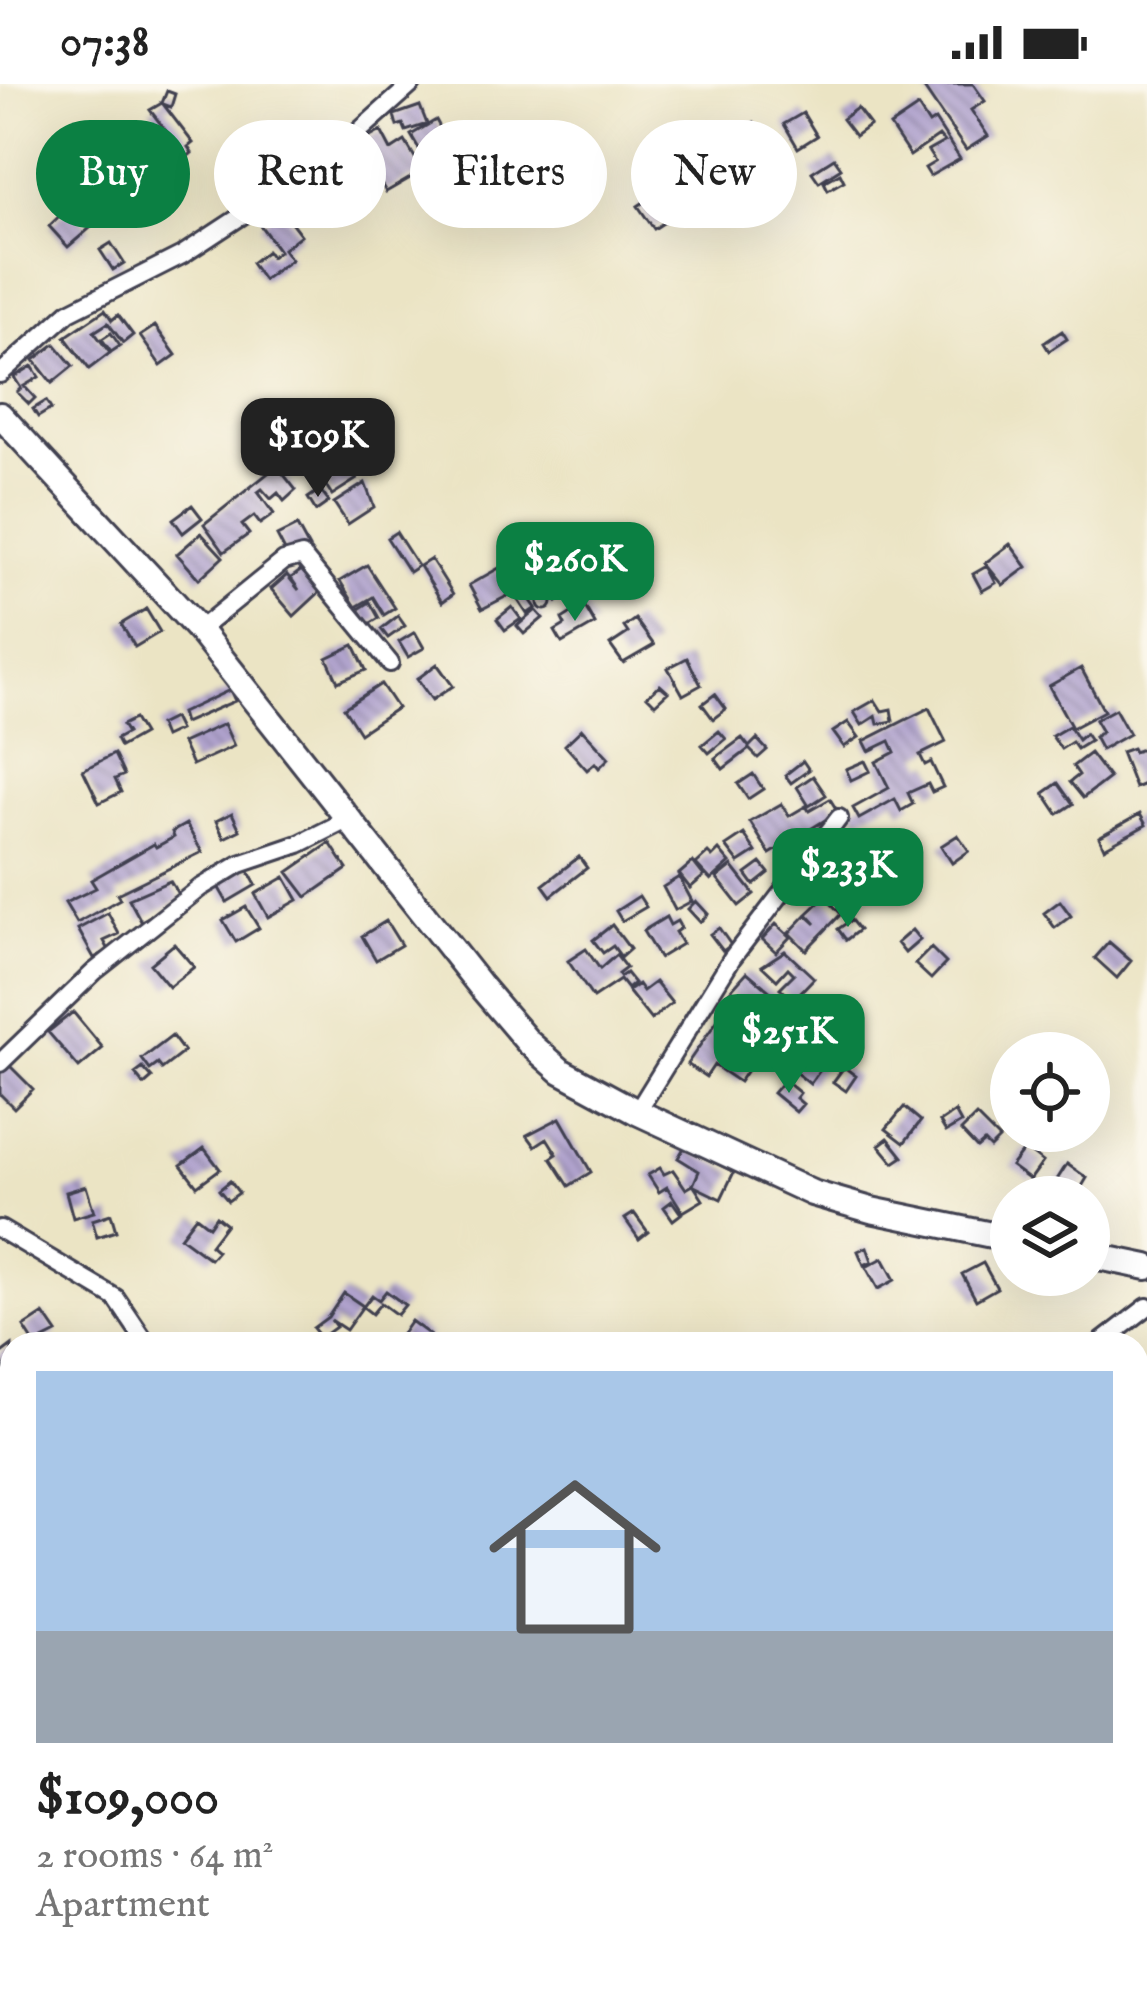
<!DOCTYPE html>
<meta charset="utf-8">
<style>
body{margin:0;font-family:"IM FELL English",serif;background:#f2f2f2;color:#222;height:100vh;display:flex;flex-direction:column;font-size:45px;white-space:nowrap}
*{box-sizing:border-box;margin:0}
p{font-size:39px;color:#767676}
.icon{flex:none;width:66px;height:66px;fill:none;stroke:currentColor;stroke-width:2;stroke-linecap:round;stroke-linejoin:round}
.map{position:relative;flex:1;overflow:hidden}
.side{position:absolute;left:0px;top:1248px;width:1149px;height:663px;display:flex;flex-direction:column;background:#fff;border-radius:36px 36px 0 0;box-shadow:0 12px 48px #0002}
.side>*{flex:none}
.hud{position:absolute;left:36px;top:36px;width:1077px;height:108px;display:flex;gap:24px}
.tools{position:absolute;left:990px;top:948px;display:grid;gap:24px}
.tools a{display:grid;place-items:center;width:120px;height:120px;border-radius:50%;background:#fff;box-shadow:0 12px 48px #0002;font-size:60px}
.price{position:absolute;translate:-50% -102px;padding:0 27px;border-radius:24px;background:#0b8043;color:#fff;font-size:39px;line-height:78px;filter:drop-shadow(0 3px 6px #0008)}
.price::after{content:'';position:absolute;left:50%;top:72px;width:36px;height:27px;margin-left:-18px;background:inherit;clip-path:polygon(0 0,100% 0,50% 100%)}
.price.current{background:#222;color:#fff}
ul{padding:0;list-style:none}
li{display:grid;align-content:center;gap:24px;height:636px;padding:0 36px}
li span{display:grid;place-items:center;height:372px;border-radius:0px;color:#555}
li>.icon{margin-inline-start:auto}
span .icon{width:216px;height:216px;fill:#fffc;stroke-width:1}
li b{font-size:51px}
.chip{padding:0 42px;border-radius:54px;background:#fff;box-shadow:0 12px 48px #0002;font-size:42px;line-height:108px}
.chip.current{background:#0b8043;color:#fff}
.status{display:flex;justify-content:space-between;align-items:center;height:84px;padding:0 60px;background:#fff;direction:ltr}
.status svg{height:33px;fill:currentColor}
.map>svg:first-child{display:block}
</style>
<div class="status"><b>07:38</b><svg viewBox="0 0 49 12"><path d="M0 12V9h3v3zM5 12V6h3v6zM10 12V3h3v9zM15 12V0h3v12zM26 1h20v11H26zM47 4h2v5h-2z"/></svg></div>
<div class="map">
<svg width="1147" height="1909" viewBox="0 0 1147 1909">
<defs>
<pattern id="building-back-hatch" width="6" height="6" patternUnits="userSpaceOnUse" patternTransform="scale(3)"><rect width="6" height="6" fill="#b0a3cd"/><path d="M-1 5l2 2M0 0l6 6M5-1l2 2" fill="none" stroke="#8f84a8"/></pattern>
</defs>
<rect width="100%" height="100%" fill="#fbf7ec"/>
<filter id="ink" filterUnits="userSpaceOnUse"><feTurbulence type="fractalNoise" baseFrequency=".00833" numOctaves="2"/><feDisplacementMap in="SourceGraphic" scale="24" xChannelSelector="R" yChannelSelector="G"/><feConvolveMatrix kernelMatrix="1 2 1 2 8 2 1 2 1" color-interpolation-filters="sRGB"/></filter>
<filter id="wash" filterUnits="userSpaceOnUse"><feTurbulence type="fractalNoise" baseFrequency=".004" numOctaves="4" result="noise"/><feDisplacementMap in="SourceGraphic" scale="48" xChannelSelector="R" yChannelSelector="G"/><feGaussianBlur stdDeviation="2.7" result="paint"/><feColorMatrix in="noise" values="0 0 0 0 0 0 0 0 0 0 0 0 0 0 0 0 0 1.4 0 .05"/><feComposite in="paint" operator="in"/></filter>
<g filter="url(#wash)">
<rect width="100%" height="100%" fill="#ebe4c4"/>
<g id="blocks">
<path fill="url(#building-back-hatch)" d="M921,0H973L985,17L971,26L988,52L966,66Z
M167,7L175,10L171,23L163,20L193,59L188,63L192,69L180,79L159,52L166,47L150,26L162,19Z
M420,22L427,40L406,47L403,40L397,42L394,31Z
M918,23L929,40L935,36L960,75L930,92L925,84L935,78L928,67L944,58L939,52L910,72L890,42Z
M857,24L870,41L855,52L842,35Z
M803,29L817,52L798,64L784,40Z
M436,36L443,49L450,45L463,68L434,90L411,51Z
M754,38L769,64L735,84L720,59Z
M140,47L169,86L140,108L110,69Z
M381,47L391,66L405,57L426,92L415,98L412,93L386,108L358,60Z
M834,74L841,84L819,98L812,88Z
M98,86L103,91L108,87L132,111L114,129L84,99Z
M840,89L844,97L828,106L824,98Z
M665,104L680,128L654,145L638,122Z
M70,122L90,144L68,163L49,142Z
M281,125L301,151L283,165L291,176L263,196L251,179L267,167L271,173L279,167L260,141Z
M111,159L124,179L113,186L100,166Z
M105,226L112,236L118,231L133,251L123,259L108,239L94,248L110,269L89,285L65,253Z
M155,242L176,271L161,282L140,252Z
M1062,247L1067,255L1049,267L1044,259Z
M111,249L120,262L111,268L102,255Z
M55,260L73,282L52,299L34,276Z
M32,282L39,293L24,302L35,314L29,320L17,308L21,304L14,293Z
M46,317L51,325L38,333L33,325Z
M316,344L336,361L321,379L301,362Z
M302,363L311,374L302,381L294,370Z
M344,375L357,395L332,411L322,395Z
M277,382L296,406L284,417L278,409L271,415L262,405L258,408L274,430L260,440L254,432L242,441L249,450L224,468L204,440Z
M365,399L374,423L348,440L334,419Z
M320,406L329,418L316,427L308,414Z
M192,421L202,434L183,449L173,435Z
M297,442L309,464L289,475L277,452Z
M396,448L418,482L409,488L387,454Z
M201,449L223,473L199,495L177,470Z
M1010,460L1027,483L1003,501L985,479Z
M431,475L453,510L442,518L420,482Z
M367,481L395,524L384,531L373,513L356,523L340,497Z
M307,482L324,504L294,532L271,505L287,491L299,506L291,494Z
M987,482L996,499L982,507L973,490Z
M499,484L513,509L482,525L469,501Z
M558,494L570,507L557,518L546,504Z
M524,507L536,524L527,530L516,513Z
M538 519a7 7 0 1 1 14 0a7 7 0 1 1-14 0Z
M370,518L379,534L369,540L359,525Z
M584,521L595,540L562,559L555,547L565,541L562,535Z
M512,523L521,535L505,546L497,535Z
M146,525L160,548L135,563L121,540Z
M536,526L543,534L524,550L517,542Z
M398,532L405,542L388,554L381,545Z
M635,535L654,561L623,579L610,561L628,549L624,543Z
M415,548L424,564L408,573L399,558Z
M354,561L366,586L338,598L327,574Z
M687,574L701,601L683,611L668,584Z
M437,580L453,602L432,616L417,595Z
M1081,584L1104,627L1072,644L1049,602Z
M381,600L397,624L360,649L344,624Z
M660,601L668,608L655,620L647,612Z
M230,606L235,617L184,639L181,629Z
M715,610L726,625L713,635L702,620Z
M875,616L882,627L891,625L893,637L878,640L876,632L862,641L854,628Z
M929,624L946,658L920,671L925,681L931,678L943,703L932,708L928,700L908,709L913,720L901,727L895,715L859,735L853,724L889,704L876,678L895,668L890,657L869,667L864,657Z
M1115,625L1129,650L1101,666L1094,653L1102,648L1095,636Z
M173,634L179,646L164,653L159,641Z
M134,635L143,650L120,663L116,655L127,649L122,641Z
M848,638L859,653L844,663L833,648Z
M224,640L234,662L192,681L182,659Z
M1069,642L1078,656L1085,650L1090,657L1077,665L1072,658L1061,665L1052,652Z
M582,645L609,674L599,684L595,679L587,686L565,661Z
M719,647L726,655L709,669L702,661Z
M742,654L749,663L757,655L767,666L758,674L749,665L723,685L715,674Z
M1132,664L1134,668L1145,664L1147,669V699L1135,704L1121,668Z
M1090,669L1109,694L1083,714L1070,698L1079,691L1073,682Z
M114,670L124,691L115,695L121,708L99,719L83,686Z
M803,677L809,686L791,699L785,691Z
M865,677L870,687L851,696L846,685Z
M753,690L763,705L748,715L738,700Z
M813,692L826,711L809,722L797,703Z
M1058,699L1073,720L1058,730L1044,709Z
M830,715L838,728L770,770L750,738L781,720L789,732L806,722L809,727Z
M232,729L240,746L224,754L216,737Z
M1140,730L1146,741L1104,764L1099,753Z
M186,740L202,768L117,810L120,815L77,839L65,819L96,804L91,796L154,760L156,763L174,753L172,748Z
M744,750L756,768L739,779L726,762Z
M958,751L969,767L952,779L941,762Z
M330,759L347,785L307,813L288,788Z
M865,762L882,782L868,794L851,774Z
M719,766L730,779L711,796L696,780L708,769L712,773Z
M579,773L587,784L551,812L543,801Z
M846,776L859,796L841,807L828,787Z
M693,778L704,792L690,804L679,790Z
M761,779L769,789L754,801L746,790Z
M245,781L256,801L227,818L216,799Z
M732,782L754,810L739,822L717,794Z
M285,793L298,816L268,833L255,810Z
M679,793L692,817L675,826L663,803Z
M170,797L181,815L141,837L129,815Z
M639,812L646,823L622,837L616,827Z
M825,813L841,830L806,866L789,849L806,831L816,840L807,830Z
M696,817L708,830L700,838L688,825Z
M1060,817L1071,832L1055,844L1044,829Z
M246,823L259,844L236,858L223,836Z
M108,829L119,850L104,857L109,866L94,874L78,845Z
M666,833L670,841L677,837L681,844L675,848L682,860L659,874L643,847Z
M851,836L859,846L846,856L838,845Z
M386,837L401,861L376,876L362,852Z
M776,840L790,853L776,868L762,855Z
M612,841L630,865L621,873L613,862L603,869L593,856Z
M719,844L731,861L723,867L710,850Z
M912,846L920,856L905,869L897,859Z
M1109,858L1131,877L1117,894L1095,874Z
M174,860L194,883L169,903L150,880Z
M931,864L946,879L931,895L915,880Z
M586,865L600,885L616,871L626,884L618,890L620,893L626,889L634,899L627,905L620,896L593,914L568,877Z
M785,867L814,894L793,916L780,904L794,890L788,884L777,896L762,882Z
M747,888L779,915L754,944L728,921L735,913L729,908Z
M655,898L672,919L651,936L628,907L638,900L643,907Z
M73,928L103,964L79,984L48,948Z
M734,935L750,947L745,953L729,942Z
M717,937L744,955L740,960L744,956L756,964L746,954L762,938L776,952L760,967L739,998L714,981L706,993L687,980Z
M172,952L184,968L162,985L158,980L150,986L142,975Z
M784,955L791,960L794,956L825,979L810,1000L773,970Z
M8,980L33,1005L14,1024L0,1010V988Z
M844,983L856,992L846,1007L833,998Z
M143,984L152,994L144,1001L135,990Z
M784,996L800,1009L796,1014L803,1020L796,1028L773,1009Z
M904,1023L921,1037L904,1059L886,1045Z
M955,1028L961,1039L946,1048L940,1038Z
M976,1032L999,1055L990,1064L984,1058L977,1064L961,1047Z
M560,1034L591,1088L569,1102L551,1074L557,1070L547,1054L535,1062L527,1051Z
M888,1054L903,1073L894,1079L879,1061Z
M204,1064L220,1085L197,1102L181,1081Z
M684,1064L734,1088L721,1115L694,1102L703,1116L683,1128L667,1103L659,1108L648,1091L660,1084L664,1090L673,1086L686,1105L693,1101L699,1087L678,1074Z
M1025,1064L1043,1078L1030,1096L1011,1082Z
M1067,1080L1087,1094L1081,1104L1075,1113H1046Z
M230,1097L239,1109L228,1117L219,1106Z
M86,1102L94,1128L73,1134L66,1108Z
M672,1117L681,1130L673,1136L664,1123Z
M634,1129L648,1148L639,1155L625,1135Z
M111,1130L116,1147L97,1153L92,1136Z
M196,1132L209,1142L216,1132L226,1140L210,1161L217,1167L210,1175L180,1153Z
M867,1163L872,1177L864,1181L858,1167Z
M883,1174L895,1196L878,1205L866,1183Z
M983,1179L997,1204L976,1216L962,1190Z
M386,1207L405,1221L397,1231L381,1219L372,1230L363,1223L372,1211L379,1216Z
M344,1209L363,1222L346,1246L331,1236L336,1243L321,1254L313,1244L328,1233Z
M44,1230L57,1249L35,1260L24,1243Z
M411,1237L430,1251L424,1260L397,1257Z
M12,1261V1279L4,1285L0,1270Z
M1143,1760L1147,1765V1786L1143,1789L1137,1782V1764Z"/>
</g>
</g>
<g filter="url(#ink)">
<use href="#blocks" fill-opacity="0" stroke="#403f50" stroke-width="3"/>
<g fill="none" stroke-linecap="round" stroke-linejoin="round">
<g stroke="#403f50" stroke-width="22">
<path id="street" d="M0,290L69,228L182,171L328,75L412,0
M199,546L284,477L302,472L390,579
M0,979L94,888L200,804L240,780L299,760L349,735
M637,1028L732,874L839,734
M0,1145L116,1214L147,1260
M1099,1260L1147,1223
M1137,1667L1147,1675
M1137,1844L1147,1833
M651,1899L656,1909
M1074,1909L1083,1899"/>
</g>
<g stroke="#403f50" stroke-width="30">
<path id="secondary" d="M0,331L199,546L482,904L528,958L561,987L637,1028L812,1109L871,1126L1011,1155
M1089,1171L1147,1183"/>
</g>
<use href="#street" stroke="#fff" stroke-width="16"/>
<use href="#secondary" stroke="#fff" stroke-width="24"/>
</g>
</g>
</svg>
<div class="tools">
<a><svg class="icon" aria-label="locate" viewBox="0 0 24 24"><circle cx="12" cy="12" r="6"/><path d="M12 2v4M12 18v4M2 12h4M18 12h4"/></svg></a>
<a><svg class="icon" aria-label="layers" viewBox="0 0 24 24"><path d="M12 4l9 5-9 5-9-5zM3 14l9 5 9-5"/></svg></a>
</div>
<b class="price current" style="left:318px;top:416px">$109K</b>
<b class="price" style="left:575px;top:540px">$260K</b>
<b class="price" style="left:848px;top:846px">$233K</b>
<b class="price" style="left:789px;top:1012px">$251K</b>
<div class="hud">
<a class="chip current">Buy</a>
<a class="chip">Rent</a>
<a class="chip">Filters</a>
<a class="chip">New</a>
</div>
<section class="side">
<ul>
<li><span style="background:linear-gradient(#a9c7e8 70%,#9aa5b1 0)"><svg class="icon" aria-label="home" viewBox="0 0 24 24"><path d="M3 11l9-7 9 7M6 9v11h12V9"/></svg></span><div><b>$109,000</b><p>2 rooms · 64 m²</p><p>Apartment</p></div></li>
</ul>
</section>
</div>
